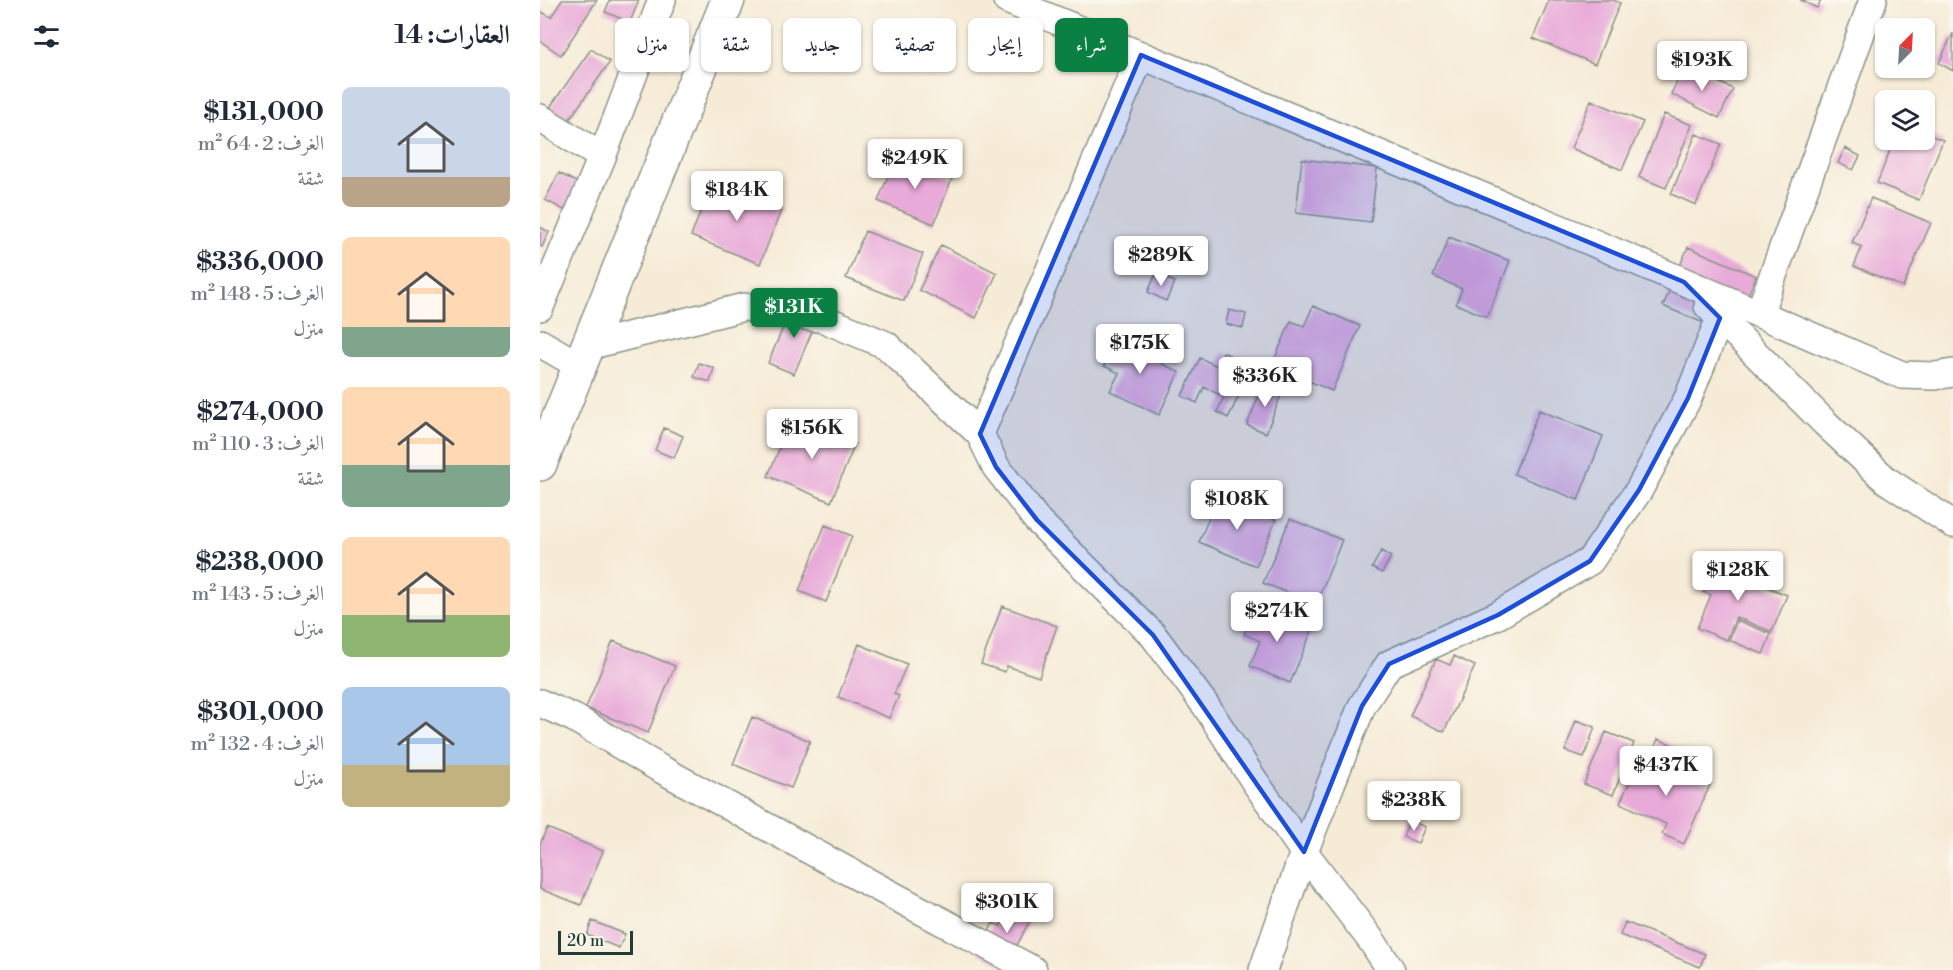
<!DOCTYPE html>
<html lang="ar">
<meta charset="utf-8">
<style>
body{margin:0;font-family:"Libre Bodoni",Amiri,serif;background:#f2f2f3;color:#1f2937;direction:rtl;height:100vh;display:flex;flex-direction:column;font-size:22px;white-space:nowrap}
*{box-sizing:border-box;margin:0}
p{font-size:20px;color:#747a83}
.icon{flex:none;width:33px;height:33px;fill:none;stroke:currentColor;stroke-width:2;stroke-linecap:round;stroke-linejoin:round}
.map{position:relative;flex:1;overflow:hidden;direction:ltr}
.side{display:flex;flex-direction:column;background:#fff;width:540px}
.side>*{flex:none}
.top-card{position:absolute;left:18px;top:18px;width:570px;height:54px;direction:rtl;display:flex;gap:12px}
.needle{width:39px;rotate:24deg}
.buttons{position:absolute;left:1335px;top:18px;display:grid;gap:12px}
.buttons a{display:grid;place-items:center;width:60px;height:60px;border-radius:9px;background:#fff;box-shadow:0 2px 4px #0004;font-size:30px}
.scale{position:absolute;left:18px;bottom:15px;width:75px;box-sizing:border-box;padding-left:6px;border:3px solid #1f3d34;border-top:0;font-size:16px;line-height:21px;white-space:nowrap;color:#1f3d34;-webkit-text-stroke:4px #fbf7ec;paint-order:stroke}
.price{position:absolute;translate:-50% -51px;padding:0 14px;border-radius:6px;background:#fff;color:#222;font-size:20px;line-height:39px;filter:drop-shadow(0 2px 3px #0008)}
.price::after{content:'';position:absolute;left:50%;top:36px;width:18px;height:14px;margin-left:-9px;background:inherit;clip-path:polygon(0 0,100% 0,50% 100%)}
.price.current{background:#0b8043;color:#fff}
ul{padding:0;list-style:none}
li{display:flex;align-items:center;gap:18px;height:150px;padding:0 30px}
li span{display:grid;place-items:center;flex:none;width:168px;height:120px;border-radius:9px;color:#555}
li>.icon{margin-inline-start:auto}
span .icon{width:72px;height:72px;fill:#fffc;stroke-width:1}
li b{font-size:26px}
h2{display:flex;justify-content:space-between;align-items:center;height:72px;padding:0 30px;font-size:26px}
.pill{padding:0 21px;border-radius:9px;background:#fff;box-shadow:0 2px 4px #0004;font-size:21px;line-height:54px}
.pill.current{background:#0b8043;color:#fff}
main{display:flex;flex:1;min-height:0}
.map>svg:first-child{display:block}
</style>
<main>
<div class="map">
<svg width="1413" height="970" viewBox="0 0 1413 970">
<rect width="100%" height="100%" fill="#fbf7ec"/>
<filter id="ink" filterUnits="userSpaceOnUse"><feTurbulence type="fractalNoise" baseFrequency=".0167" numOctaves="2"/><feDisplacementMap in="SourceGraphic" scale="12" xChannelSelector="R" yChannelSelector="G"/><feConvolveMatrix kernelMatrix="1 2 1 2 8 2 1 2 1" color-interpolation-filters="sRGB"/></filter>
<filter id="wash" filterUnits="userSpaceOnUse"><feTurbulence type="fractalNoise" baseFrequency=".008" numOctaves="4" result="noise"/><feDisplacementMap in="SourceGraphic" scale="24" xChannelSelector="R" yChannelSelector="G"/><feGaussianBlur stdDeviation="1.35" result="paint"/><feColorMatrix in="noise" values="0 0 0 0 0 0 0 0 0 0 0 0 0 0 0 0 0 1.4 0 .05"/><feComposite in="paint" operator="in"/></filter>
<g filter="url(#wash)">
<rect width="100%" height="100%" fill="#f6ebd7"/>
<g id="blocks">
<path fill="#e8aad9" d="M22,0H57L21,55L0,41V11L11,17Z
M70,0H99L90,22L65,12Z
M1009,0H1073L1080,3L1055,64L993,38Z
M1260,0H1281L1277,8Z
M1413,33V71L1399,63Z
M51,49L70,62L29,120L10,107Z
M1145,66L1193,89L1179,118L1131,94Z
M1051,100L1103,122L1082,170L1031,148Z
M1124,114L1152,125L1126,188L1099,177Z
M1384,133L1403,140L1379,200L1337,183L1353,143L1363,147L1366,140H1384Z
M1156,134L1181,144L1156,205L1131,194Z
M1305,148L1320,156L1313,170L1298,163Z
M356,156L412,179L394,224L338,201Z
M762,159L837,168L831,222L756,213Z
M19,173L40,184L26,211L5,200Z
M173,180L242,208L220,264L151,236Z
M1331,198L1391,223L1363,287L1314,266L1322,247L1312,243Z
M0,227L9,232L2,247L0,246Z
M325,231L383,254L364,301L306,278Z
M909,237L970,261L947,317L916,304L922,289L893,276Z
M401,245L457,273L436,318L379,290Z
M1148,247L1216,276L1201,311L1166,324L1123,306Z
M616,274L635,282L626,301L608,292Z
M253,304L279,315L254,374L228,363Z
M773,306L820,326L792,391L732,365L751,321L764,326Z
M689,310L706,314L703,328L686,324Z
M579,335L616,352L612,359L639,372L619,415L570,391L579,373L564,366Z
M683,352L713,367L688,418L677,412L684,397L664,387L657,403L642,396L660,358L677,366Z
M159,363L174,368L170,382L154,377Z
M724,383L743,390L726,433L707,425Z
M999,410L1063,436L1038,500L974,474Z
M252,418L315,444L291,502L228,476Z
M124,428L143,436L134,458L115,450Z
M678,496L736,520L716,566L659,542Z
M750,519L802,540L776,604L723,583Z
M285,525L312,536L286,602L259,591Z
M841,551L851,557L842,573L832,568Z
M1178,554L1194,561L1189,572L1247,595L1232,632L1196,617L1187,640L1157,628L1171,595L1163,592Z
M716,605L773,628L750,683L710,666L720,641L704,634Z
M462,606L517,626L499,677L467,666L465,672L441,664Z
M1197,620L1231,634L1223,654L1189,640Z
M73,641L135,666L108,733L46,708Z
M319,644L367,664L354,694L359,696L349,718L298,697Z
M914,656L935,666L904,732L870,716L896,659L910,665Z
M212,717L270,741L251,788L193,764Z
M1036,720L1055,727L1044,757L1025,751Z
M1066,732L1094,743L1073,795L1044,784Z
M1118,739L1159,756L1154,768L1113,751Z
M1102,755L1170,785L1144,844L1122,834L1126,824L1080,803Z
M869,820L885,827L878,843L863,837Z
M7,828L63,851L41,905L0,889V844Z
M473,899L495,910L466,967L438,953L453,923L460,926Z
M52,921L85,934L79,948L47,935Z
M1085,922L1165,954L1160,967L1080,935Z"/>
</g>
</g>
<g filter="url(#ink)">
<use href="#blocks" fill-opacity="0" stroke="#8a9486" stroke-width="1.5"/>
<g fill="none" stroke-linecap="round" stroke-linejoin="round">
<g stroke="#8a9486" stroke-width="30">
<path id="minor" d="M467,0L1019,228L1362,375L1395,376L1413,373
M0,118L62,157
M1168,306L1285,423L1346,480L1413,524
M0,307L62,157L122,0
M1219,314L1333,0
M0,343L40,366
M48,346L204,307L284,319L346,345L440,434L456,467L497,520L613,635L666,706L713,779L764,852L831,940L851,970
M440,434L601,55
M0,703L34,718L119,768L337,887L493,970
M723,970L764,852L808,741L822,706L849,664L958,615L1050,561L1099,490L1148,398L1180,318"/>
</g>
<g stroke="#8a9486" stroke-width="36">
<path id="tertiary" d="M0,464L188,0"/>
</g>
<use href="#minor" stroke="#fff" stroke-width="27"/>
<use href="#tertiary" stroke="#fff" stroke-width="33"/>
</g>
</g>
<path fill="#1d4ed8" fill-opacity="0.2" stroke="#1d4ed8" stroke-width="4.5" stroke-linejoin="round" d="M601,55L1144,282L1180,318L1148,398L1099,490L1050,561L958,615L849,664L822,706L764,852L613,635L497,520L456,467L440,434Z"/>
</svg>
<div class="buttons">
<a><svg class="needle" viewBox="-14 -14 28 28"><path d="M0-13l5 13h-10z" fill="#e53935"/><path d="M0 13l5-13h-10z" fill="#747a83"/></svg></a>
<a><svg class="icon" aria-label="layers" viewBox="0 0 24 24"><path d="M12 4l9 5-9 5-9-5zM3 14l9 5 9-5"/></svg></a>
</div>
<div class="scale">20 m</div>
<b class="price" style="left:1162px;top:92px">$193K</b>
<b class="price" style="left:375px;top:190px">$249K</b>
<b class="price" style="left:197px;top:222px">$184K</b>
<b class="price" style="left:621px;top:287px">$289K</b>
<b class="price current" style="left:254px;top:339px">$131K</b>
<b class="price" style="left:600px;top:375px">$175K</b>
<b class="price" style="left:725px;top:408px">$336K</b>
<b class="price" style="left:272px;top:460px">$156K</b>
<b class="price" style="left:697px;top:531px">$108K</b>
<b class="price" style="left:1198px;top:602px">$128K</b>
<b class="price" style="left:737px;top:643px">$274K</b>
<b class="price" style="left:1126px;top:797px">$437K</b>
<b class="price" style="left:874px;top:832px">$238K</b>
<b class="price" style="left:467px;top:934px">$301K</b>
<div class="top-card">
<a class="pill current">شراء</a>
<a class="pill">إيجار</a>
<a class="pill">تصفية</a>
<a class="pill">جديد</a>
<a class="pill">شقة</a>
<a class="pill">منزل</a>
</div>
</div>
<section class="side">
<h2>العقارات: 14<svg class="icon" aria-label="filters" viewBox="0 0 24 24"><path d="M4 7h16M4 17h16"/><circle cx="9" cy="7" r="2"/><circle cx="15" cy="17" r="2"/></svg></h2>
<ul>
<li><span style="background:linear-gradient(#c9d6e8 75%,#b9a48a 0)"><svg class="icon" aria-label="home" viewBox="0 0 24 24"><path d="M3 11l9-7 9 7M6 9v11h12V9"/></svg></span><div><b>$131,000</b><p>الغرف: 2 · 64 m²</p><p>شقة</p></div></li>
<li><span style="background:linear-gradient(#ffd9b3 75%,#7fa58c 0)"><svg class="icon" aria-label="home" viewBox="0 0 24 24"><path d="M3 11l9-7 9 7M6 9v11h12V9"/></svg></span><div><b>$336,000</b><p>الغرف: 5 · 148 m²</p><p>منزل</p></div></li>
<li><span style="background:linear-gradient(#ffd9b3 65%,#7fa58c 0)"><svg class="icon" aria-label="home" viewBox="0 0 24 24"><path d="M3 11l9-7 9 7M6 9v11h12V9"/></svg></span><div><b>$274,000</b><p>الغرف: 3 · 110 m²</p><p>شقة</p></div></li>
<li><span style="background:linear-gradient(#ffd9b3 65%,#8fb573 0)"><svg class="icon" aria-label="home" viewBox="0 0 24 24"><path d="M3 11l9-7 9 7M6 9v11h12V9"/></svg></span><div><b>$238,000</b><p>الغرف: 5 · 143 m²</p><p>منزل</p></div></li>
<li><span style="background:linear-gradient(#a9c7e8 65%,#c2b280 0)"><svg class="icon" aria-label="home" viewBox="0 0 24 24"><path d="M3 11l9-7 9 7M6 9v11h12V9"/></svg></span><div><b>$301,000</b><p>الغرف: 4 · 132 m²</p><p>منزل</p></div></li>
</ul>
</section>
</main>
